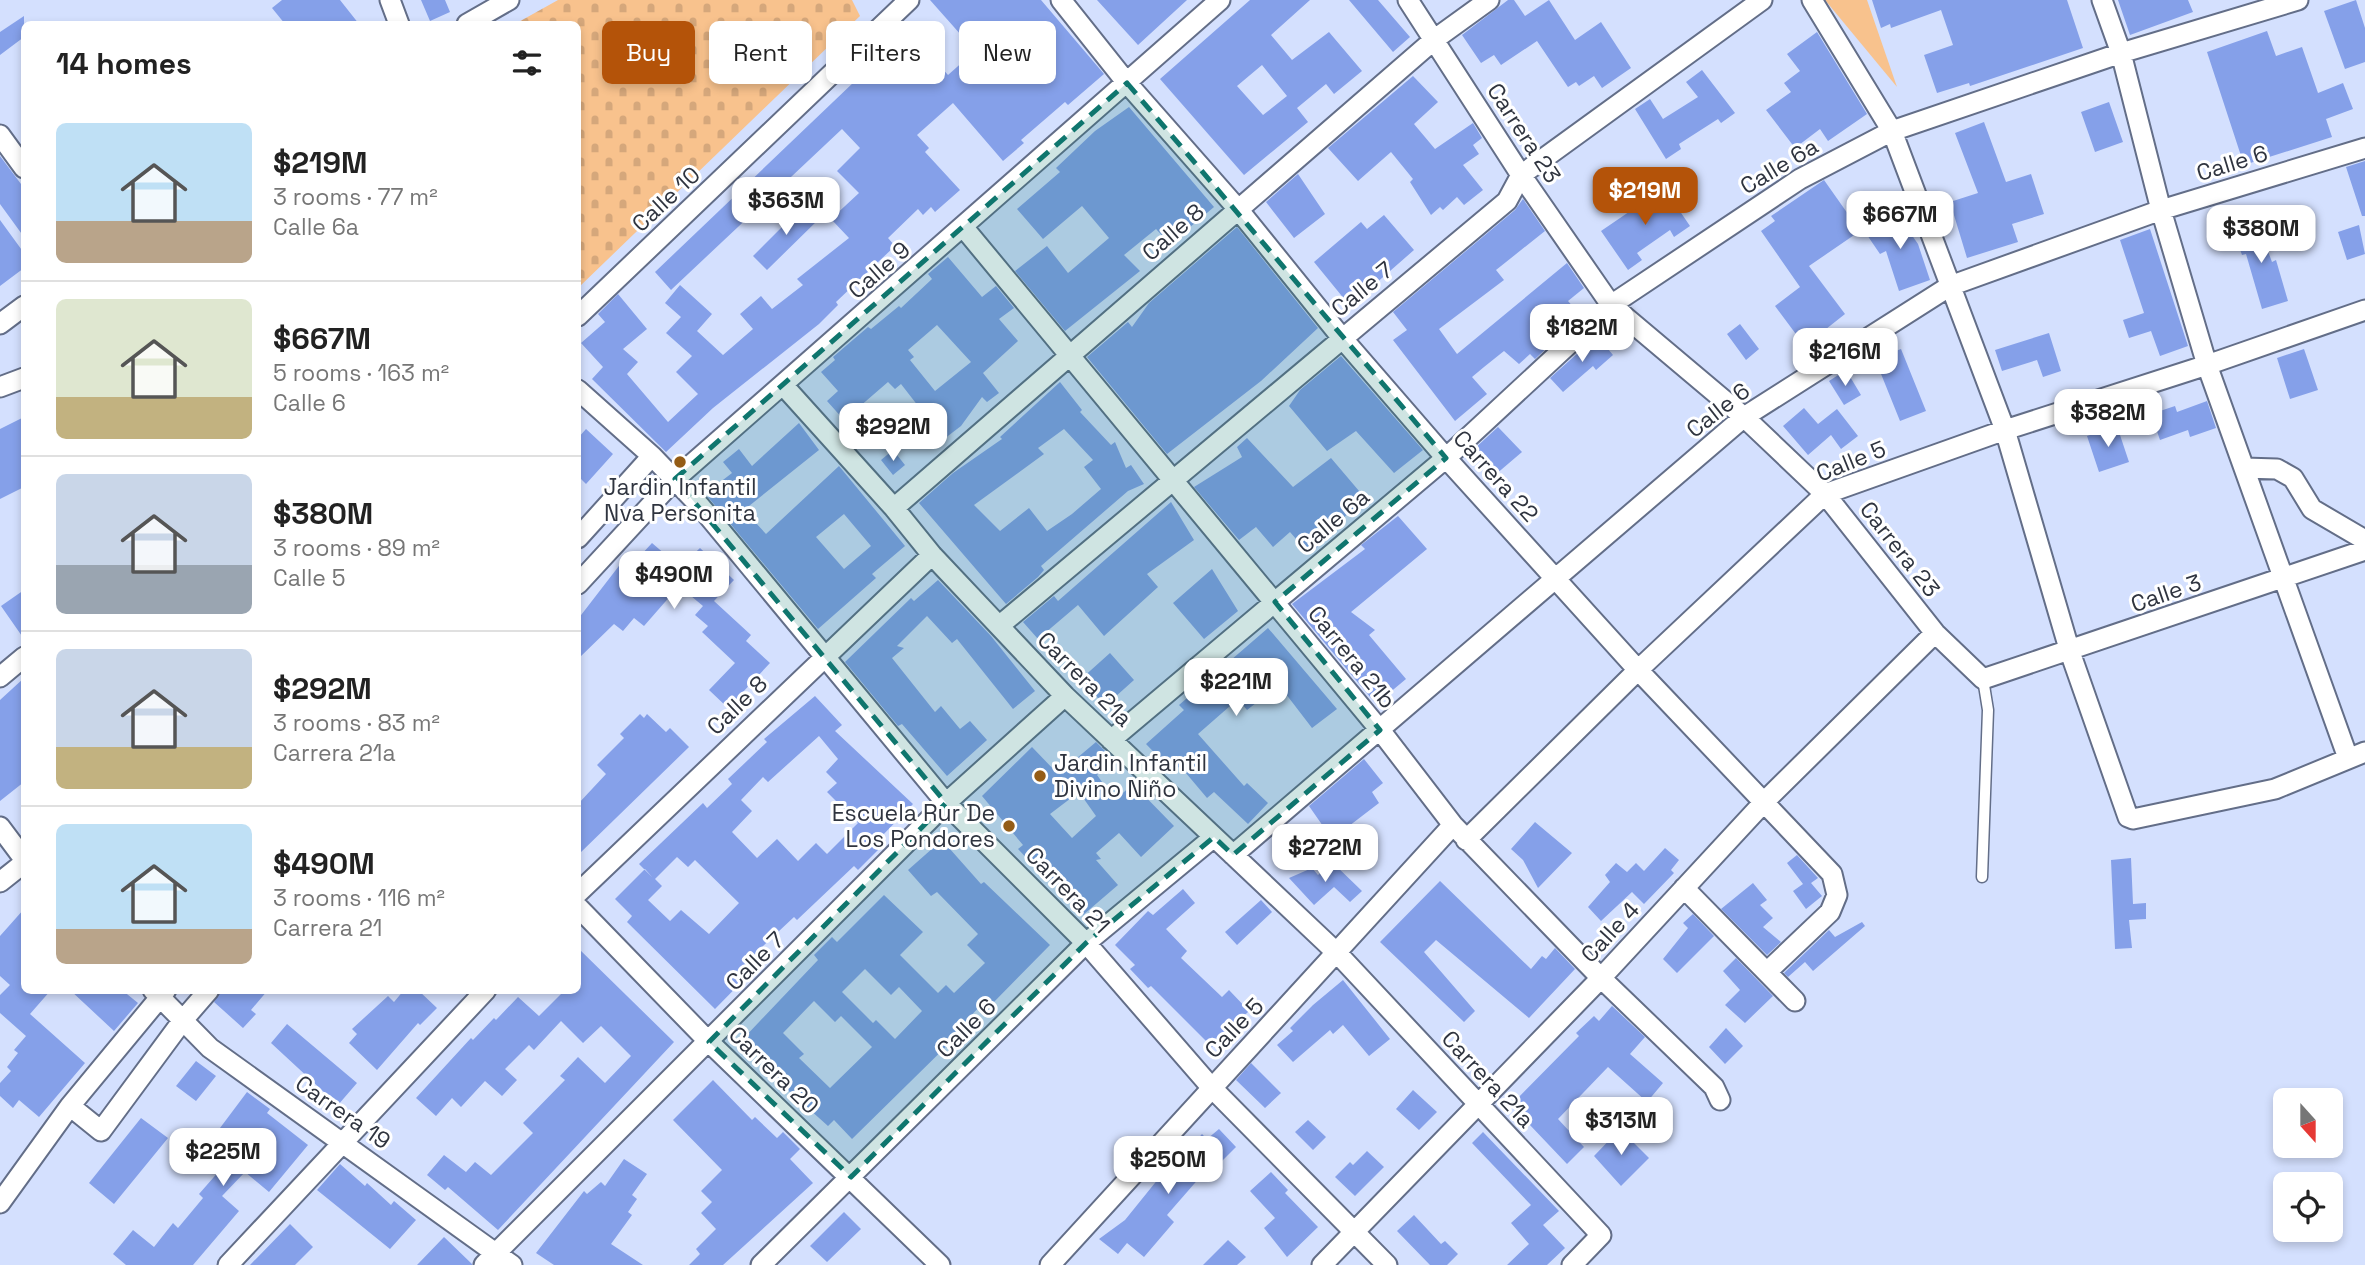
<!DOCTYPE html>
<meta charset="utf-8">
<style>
body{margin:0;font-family:"Space Grotesk",sans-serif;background:#f2f2f2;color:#222;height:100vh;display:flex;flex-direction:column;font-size:26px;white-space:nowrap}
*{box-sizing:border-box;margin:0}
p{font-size:23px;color:#767676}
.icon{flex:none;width:38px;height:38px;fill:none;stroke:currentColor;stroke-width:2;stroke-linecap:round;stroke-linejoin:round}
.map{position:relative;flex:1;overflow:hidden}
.sheet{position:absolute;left:21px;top:21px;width:560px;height:973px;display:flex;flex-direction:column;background:#fff;border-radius:10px;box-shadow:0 4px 10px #0003}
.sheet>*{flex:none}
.hud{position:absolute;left:602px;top:21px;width:665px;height:63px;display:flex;gap:14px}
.needle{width:46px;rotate:159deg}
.buttons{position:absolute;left:2273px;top:1088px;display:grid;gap:14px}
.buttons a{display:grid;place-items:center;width:70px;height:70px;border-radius:10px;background:#fff;box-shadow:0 4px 10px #0003;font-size:35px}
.price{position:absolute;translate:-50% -60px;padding:0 16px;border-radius:14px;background:#fff;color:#222;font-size:23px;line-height:46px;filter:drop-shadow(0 2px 4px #0008)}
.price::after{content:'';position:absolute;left:50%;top:42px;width:21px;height:16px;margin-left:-10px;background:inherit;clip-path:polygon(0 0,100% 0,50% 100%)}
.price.selected{background:#b45309;color:#fff}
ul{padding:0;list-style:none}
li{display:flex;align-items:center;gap:21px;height:175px;padding:0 35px}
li+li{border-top:2px solid #e0e0e0}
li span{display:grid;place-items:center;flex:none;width:196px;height:140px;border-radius:10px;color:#555}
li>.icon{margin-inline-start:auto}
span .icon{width:84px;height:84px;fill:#fffc;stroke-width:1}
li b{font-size:30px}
h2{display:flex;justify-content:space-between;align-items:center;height:84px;padding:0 35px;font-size:30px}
.chip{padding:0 24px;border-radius:10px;background:#fff;box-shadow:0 4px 10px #0003;font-size:24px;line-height:63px}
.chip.selected{background:#b45309;color:#fff}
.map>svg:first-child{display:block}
</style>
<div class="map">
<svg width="2365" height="1265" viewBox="0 0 2365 1265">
<defs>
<pattern id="cemetery-stones" width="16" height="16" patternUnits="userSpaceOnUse" patternTransform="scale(1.75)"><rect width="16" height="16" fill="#f8c28d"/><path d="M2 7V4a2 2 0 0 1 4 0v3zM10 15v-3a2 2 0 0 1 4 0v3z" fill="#d5a77b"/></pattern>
</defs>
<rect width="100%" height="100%" fill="#d4e0fe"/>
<path fill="#f8c28d" d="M1825,0H1867L1897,87Z"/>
<path fill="url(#cemetery-stones)" d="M558,0H852L860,16L578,288V24H515Z"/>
<path fill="#85a0e9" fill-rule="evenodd" d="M282,0H340L359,24H285L272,8Z
M421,0H445L450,12L430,21Z
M930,0H1041L1104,74L1068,105L1065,102L1021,140L1024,143L1003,161L953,103L917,135L929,148L925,152L960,190L935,212L931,207L923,215L918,209L888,238L895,246L836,302L838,305L819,324L713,408L666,452L592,379L603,367L581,343L605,322L598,314L618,294L647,329L623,349L638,362L627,374L668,422L698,394L676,372L692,356L666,333L681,317L665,303L680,285L712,314L697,331L723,355L753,329L740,314L761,296L772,309L803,285L797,279L849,238L831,219L859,193L837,171L860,148L842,129L671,290L655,272L855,81L853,78L879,53L875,49L902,24L948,75L966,59L989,84L1023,55L995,21L969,44Z
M1097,0H1187L1138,45Z
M1250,0H1310L1271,35L1292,60L1329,32L1362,71L1334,94L1326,84L1297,108L1308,122L1244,175L1160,79ZM1262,65L1287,96L1263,115L1237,86Z
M1349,0H1378L1410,37L1393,52Z
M1508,0H1514L1525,16L1549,0L1575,40L1601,22L1631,68L1602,88L1594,76L1579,86L1576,82L1568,87L1537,41L1501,65L1494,55L1481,63L1462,35Z
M1872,0H2067L2083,48L1970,86L1969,83L1937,93L1924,55L1953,45L1941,10L1891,28L1890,24L1881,28Z
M2118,0H2188L2193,12L2130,35Z
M2356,0L2365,28V62L2345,69L2324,11Z
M24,16V37L0,55V32Z
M2267,31L2276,56L2302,47L2318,93L2343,83L2353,109L2326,119L2332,137L2244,165L2207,52Z
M1817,32L1867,114L1828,141L1820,129L1795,148L1766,110L1791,92L1784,83L1800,71L1787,54Z
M1702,70L1735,113L1721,123L1718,119L1679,144L1681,149L1666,159L1635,109L1650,99L1663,119L1698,97L1686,82Z
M1413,76L1438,102L1414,124L1435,149L1473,123L1482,138L1473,145L1479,154L1463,165L1483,190L1464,205L1457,197L1443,210L1440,207L1431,215L1410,182L1413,179L1391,152L1358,181L1328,148Z
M2109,102L2123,142L2095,152L2081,112Z
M1129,107L1214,207L1170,244L1156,229L1124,255L1140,271L1065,331L1015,271L1047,246L1068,273L1109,238L1082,206L1043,239L1017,209L1060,172L1056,168L1095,131Z
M1984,122L2006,182L2031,174L2044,214L2012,224L2018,242L1967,258L1950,202L1978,193L1955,133Z
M0,156L24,188V237L0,204Z
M2365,161V216H2362L2346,167Z
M1298,174L1325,214L1294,238L1266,202Z
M1824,180L1860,231L1809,266L1845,314L1821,333L1826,340L1810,353L1775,306L1800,287L1761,231L1775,221L1771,216Z
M1664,188L1690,226L1674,237L1670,230L1637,253L1642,260L1628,270L1601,231Z
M1523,199L1545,231L1496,270L1504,280L1439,329L1457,354L1567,263L1584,288L1568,301L1581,316L1535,359L1530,354L1519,364L1504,351L1484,367L1472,377L1487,394L1455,421L1393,340L1407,330L1393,312L1515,210Z
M804,205L819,219L767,270L753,256Z
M1895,211L1918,244L1930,280L1899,291L1886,251L1880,254L1865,232Z
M1384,215L1414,250L1350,306L1314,262L1361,222L1367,229Z
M2256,219L2272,262L2276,260L2288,301L2262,309L2246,254L2242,255L2232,227Z
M0,220L24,253V268L0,286Z
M2359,225L2365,254L2347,260L2338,232Z
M1237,227L1318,328L1261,381L1167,454L1087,357L1128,322L1132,327L1149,303Z
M2150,229L2188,346L2160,356L2151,331L2129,338L2123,320L2144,313L2120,240Z
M948,257L982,297L996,286L1014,308L999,319L1018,341L983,373L999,393L987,402L982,397L961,426L940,442L918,414L922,411L901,384L895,389L888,382L844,420L827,401L838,391L821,372L835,360L833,357L868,327L871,329L899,306L901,308L932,279L928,274ZM937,325L971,362L935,391L910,360L914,357L908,350Z
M1740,324L1759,349L1746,360L1727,334Z
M2049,333L2061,371L2043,377L2037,360L2002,371L1995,350Z
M1597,336L1613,355L1596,370L1593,366L1563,392L1550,378Z
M1901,349L1926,411L1900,421L1875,359Z
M2304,349L2318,390L2290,399L2277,358Z
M1341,356L1423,450L1394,473L1356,431L1327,451L1289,406L1300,390Z
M1846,370L1861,395L1844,405L1829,381Z
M1060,382L1082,410L1080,412L1111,445L1115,442L1126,468L1131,465L1144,484L1128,491L1041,566L1044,570L1038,577L1006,604L919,503L953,473L1002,439L1000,437ZM1064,429L1093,460L1084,467L1101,489L1072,514L1047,531L1029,508L1000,531L974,505L1044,454L1038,448Z
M2207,401L2216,428L2190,437L2188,430L2160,440L2151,414L2175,406L2177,412Z
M1804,408L1818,424L1837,409L1858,436L1841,449L1831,435L1808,455L1783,426Z
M24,417V487L0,499V429Z
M799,423L819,450L744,510L766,534L839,466L905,546L872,574L876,578L818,629L708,497L712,494L710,490L732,473L723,462L739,449L752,466ZM844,514L871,546L844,569L816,537Z
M2117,426L2129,462L2099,472L2087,436Z
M1498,427L1522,452L1495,475L1473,450Z
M586,429L613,454L586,484L578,476V438Z
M1247,438L1293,487L1331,458L1365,498L1329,531L1332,535L1309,554L1290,532L1273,547L1256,527L1239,540L1194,487L1242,457L1237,447Z
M893,450L905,465L893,475L881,460Z
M1171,502L1194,540L1147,574L1158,587L1104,636L1078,605L1038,639L1023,622L1054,596L1058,601Z
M1398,516L1427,549L1351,612L1375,630L1369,635L1406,679L1376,704L1292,604L1365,549L1361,545Z
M652,543L680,567L700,548L734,580L714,601L751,635L746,641L770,663L728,708L709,690L735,663L702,632L708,626L695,615L703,606L679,586L644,626L634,618L623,631L614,624L578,659V619L622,562L629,568Z
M1212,569L1238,611L1204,639L1173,603Z
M938,580L991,636L1035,691L1013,709L957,639L952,643L927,616L897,646L904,648L892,658L935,712L941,706L960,729L970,721L987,740L947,776L902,724L898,726L845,662L911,598L914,601Z
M24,590V639L1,606Z
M1268,628L1337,709L1312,728L1279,685L1247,710L1238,699L1198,734L1244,786L1247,783L1268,803L1248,824L1214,792L1207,798L1180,766L1173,772L1146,744L1184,710L1179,705Z
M1110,653L1134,680L1105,706L1081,679Z
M24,678V782L0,801V700Z
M815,696L842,725L835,731L913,804L879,839L884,844L858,870L854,866L797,920L794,917L760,949L767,956L715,1009L627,922L632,916L615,899L645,869L652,877L639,864L703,803L707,808L732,784L728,779L767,742L764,739ZM819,736L838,759L826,772L837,783L827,792L858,823L827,854L816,843L798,861L777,839L757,858L732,832L752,811L741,800L763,777L768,782ZM677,857L688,867L695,860L739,903L709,934L681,910L670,921L648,900L662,886L655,879Z
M640,714L644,718L647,714L666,732L670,728L689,747L578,855V804L606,774L597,765L624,738L620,734Z
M1096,742L1114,760L1097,775L1115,800L1133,784L1174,826L1141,857L1119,833L1096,853L1101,859L1096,860L1118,885L1083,915L1037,861L1033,865L1018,849L1023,845L982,796L1032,747L1058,774ZM1079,792L1096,816L1072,838L1050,814Z
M1364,759L1383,783L1372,792L1379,803L1332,839L1309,806Z
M1535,822L1572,853L1538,888L1523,860L1511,849Z
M942,840L981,884L984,882L1050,945L989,1007L984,1002L963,1024L966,1027L852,1139L834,1120L828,1126L771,1075L774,1072L741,1041L818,960L814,955L832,937L837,942L884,895L923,932L900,955L938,993L946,985L954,993L985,963L967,945L978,934L937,892L931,896L908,870ZM865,969L891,995L899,987L922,1011L895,1039L876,1020L873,1023L842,992ZM814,1001L835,1022L841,1016L872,1047L830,1088L799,1058L804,1054L783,1033Z
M1665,848L1679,860L1671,870L1674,873L1644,904L1632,892L1601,921L1588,907L1610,882L1605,875L1616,863L1627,872L1636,863L1644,871Z
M1797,855L1818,878L1811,883L1822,896L1806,909L1793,891L1803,884L1787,863Z
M2131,858L2133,904L2146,903V919L2129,920L2132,948L2115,949L2111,860Z
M1332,862L1362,891L1350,902L1334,887L1314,905L1289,878L1312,868L1318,875Z
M1440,881L1531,969L1542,956L1546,959L1555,948L1575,969L1529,1018L1436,940L1424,952L1475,1011L1464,1022L1380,942Z
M1753,883L1767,900L1760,905L1773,918L1763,927L1781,942L1767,955L1721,909Z
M1183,889L1195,903L1166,929L1187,951L1181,958L1222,997L1229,990L1249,1011L1212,1047L1151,986L1148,988L1130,969L1135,965L1115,945L1148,911L1153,915Z
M1261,900L1272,912L1237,945L1225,932Z
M24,909V990H51L30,1014L85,1063L39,1117L19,1100L13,1108L0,1096V1083L11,1071L7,1067L18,1053L14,1050L26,1036L0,1013V995L10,985L0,976V936Z
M1693,914L1714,936L1677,973L1663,959L1688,928L1683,923Z
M1862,922L1865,926L1813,971L1805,962L1788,977L1784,973L1829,930L1835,937Z
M578,948L674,1042L498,1230L448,1187L445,1190L427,1175L444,1155L466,1172L475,1162L491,1175L533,1133L523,1123L565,1080L560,1076L578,1057L605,1083L631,1056L601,1026L583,1043L561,1021L534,1050L529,1045L505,1069L517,1080L502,1096L485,1081L461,1107L452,1098L436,1116L416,1098L471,1038L473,1040L494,1018L496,1020L518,997L539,1016L565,990H578Z
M1736,958L1773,996L1745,1023L1725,1005L1740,990L1723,971Z
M1343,980L1390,1039L1369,1056L1343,1025L1333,1034L1330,1030L1293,1062L1277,1045L1293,1031L1290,1028L1313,1005Z
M70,990H122L138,1003L114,1031Z
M221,990H268L251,1010L256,1014L243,1028L214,1002Z
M404,990H418L437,1008L420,1025L418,1023L377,1070L349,1043L357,1034L352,1029L388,996L394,1002Z
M1612,1006L1645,1037L1630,1054L1663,1083L1647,1102L1608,1067L1558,1119L1584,1147L1567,1164L1511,1105L1579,1036L1576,1033L1594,1016L1599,1021Z
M287,1024L357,1083L338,1105L271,1043Z
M1726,1028L1743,1046L1725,1064L1709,1047Z
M196,1061L216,1076L196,1101L176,1086Z
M1251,1063L1281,1093L1265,1108L1236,1080Z
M713,1080L752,1120L755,1117L777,1138L783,1132L800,1149L790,1159L813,1183L723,1265H689L700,1254L696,1249L716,1229L701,1213L712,1202L701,1191L722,1170L673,1120Z
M1413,1090L1437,1112L1419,1130L1396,1109Z
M247,1092L270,1109L267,1113L308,1145L269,1192L245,1172L222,1196L239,1211L193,1265H126L113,1254L133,1230L154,1247L173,1223L178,1228L203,1198L199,1194L242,1145L220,1128Z
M141,1118L168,1138L114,1204L89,1183Z
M1308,1120L1326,1137L1313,1150L1295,1132Z
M1219,1129L1236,1147L1219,1164L1216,1162L1201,1176L1167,1215L1174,1222L1144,1257L1127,1243L1118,1254L1099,1239L1125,1220L1167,1168L1169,1170L1202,1134L1207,1139Z
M1620,1129L1649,1158L1621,1186L1594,1156Z
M1483,1132L1559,1211L1543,1225L1565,1248L1547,1265H1507L1529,1244L1511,1223L1531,1205L1472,1143Z
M1367,1151L1384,1167L1355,1196L1335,1177L1350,1162L1353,1165Z
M624,1159L647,1174L632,1195L637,1199L628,1212L632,1215L611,1244L643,1265H554L536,1253L584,1191L587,1194L601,1182L605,1186Z
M340,1164L365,1186L367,1183L391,1205L394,1201L416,1220L390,1249L317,1190Z
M1271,1172L1288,1190L1285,1193L1318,1227L1287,1257L1264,1228L1275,1218L1250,1191Z
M844,1212L861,1229L827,1262L810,1246Z
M1414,1215L1441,1244L1445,1241L1458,1254L1447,1265H1430L1397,1231Z
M290,1224L313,1247L295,1265H250Z
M444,1237L472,1264V1265H417Z
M1228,1240L1246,1257L1237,1265H1203Z"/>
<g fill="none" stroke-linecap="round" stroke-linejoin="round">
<g stroke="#636e88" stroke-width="13">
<path id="lane" d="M1982,877L1988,710L1983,679"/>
</g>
<g stroke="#636e88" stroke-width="23">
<path id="street" d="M390,0L399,24
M1061,0L1127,83L1237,208L1342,338L1446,458L1638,670L1832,874L1837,895L1830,912L1768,971
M1408,0L1521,175L1611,305L1744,417L1825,494L1935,633L1983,679L2365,550
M1812,0L1892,131L2005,430L2070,652L2128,817L2133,819L2275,789L2365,752
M2102,0L2121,53L2161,210L2207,365L2348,758
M467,24L509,0
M0,135L24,168
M964,228L1380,730L1453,825L1601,978L1714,1087L1720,1100
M578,316L909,0
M0,324L24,306
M783,385L894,508L932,555L1065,696L1338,954L1601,1235L1572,1265
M0,387L24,378
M578,390L652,456L700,506L946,803L1086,943L1211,1087L1387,1265
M2244,468L2277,469L2293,478L2312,509L2365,540
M894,508L1435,39L1489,0
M578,538L652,456
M578,584L675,479L1220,0
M999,626L1507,201L1521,175L1762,0
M0,677L24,657
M1111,740L1446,458L1611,305L1800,179L1892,131L2121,53L2298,0
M0,827L24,859
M1466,840L1638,670L1825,494L2005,430L2207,365L2365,310
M1233,855L1744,417L1950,286L2161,210L2365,148
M0,882L24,863
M1684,888L1795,1001
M578,893L932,555
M578,907L709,1042L940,1265
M153,990L210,1048L512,1265
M70,1106L101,1131L183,1020L209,990
M0,1203L70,1106L166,990
M228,1265L486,990
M484,1265L946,803L1065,696
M761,1265L1086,943L1214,837
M1050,1265L1453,825
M1322,1265L1601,978L1765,801L1935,633"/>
</g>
<use href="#lane" stroke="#fff" stroke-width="10"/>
<use href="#street" stroke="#fff" stroke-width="19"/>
</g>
<path fill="#0f766e" fill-opacity="0.2" stroke="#0f766e" stroke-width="5" stroke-dasharray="14 9" stroke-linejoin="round" d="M1127,83L1446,458L1275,602L1380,730L1233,855L1214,837L1086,943L851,1177L709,1042L946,803L675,479Z"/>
<g fill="#945c16" stroke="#fff" stroke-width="2.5">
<circle cx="680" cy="462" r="7"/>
<circle cx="1040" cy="776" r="7"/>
<circle cx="1009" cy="826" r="7"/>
</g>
<g text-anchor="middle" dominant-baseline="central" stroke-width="6" stroke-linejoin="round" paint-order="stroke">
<g font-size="23" fill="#2f343f" stroke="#fff">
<text transform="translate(1524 133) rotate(57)">Carrera 23</text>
<text transform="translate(2232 163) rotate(-17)">Calle 6</text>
<text transform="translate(1779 166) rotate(-31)">Calle 6a</text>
<text transform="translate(666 199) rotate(-43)">Calle 10</text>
<text transform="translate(1173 232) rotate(-41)">Calle 8</text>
<text transform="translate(879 270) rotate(-41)">Calle 9</text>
<text transform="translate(1362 289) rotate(-39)">Calle 7</text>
<text transform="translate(1718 410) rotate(-38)">Calle 6</text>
<text transform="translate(1851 461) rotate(-22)">Calle 5</text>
<text transform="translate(1496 476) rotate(48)">Carrera 22</text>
<text transform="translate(1333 521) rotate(-40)">Calle 6a</text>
<text transform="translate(1900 549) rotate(52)">Carrera 23</text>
<text transform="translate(2166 593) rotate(-19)">Calle 3</text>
<text transform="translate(1352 657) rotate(51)">Carrera 21b</text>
<text transform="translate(1085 679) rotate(45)">Carrera 21a</text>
<text transform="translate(737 705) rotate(-44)">Calle 8</text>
<text transform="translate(1068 890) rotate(46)">Carrera 21</text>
<text transform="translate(1610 932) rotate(-47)">Calle 4</text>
<text transform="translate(755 961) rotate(-45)">Calle 7</text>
<text transform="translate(966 1028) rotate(-45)">Calle 6</text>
<text transform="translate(1234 1028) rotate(-46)">Calle 5</text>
<text transform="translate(774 1070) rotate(44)">Carrera 20</text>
<text transform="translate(1488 1079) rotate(47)">Carrera 21a</text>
<text transform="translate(343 1112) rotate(35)">Carrera 19</text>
</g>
<g font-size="23" fill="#2f343f" stroke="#fff">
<text x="680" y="487">Jardin Infantil<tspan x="680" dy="26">Nva Personita</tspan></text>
<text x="1054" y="763" text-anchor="start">Jardin Infantil<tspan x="1054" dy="26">Divino Niño</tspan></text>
<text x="995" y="813" text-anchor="end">Escuela Rur De<tspan x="995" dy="26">Los Pondores</tspan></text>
</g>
</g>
</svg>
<div class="buttons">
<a><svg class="needle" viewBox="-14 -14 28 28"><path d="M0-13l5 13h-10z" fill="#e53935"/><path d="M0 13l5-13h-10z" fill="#767676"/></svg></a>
<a><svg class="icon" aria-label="locate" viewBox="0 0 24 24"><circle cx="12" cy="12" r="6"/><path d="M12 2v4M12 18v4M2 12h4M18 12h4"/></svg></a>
</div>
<b class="price selected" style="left:1645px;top:227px">$219M</b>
<b class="price" style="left:786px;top:237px">$363M</b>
<b class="price" style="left:1900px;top:251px">$667M</b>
<b class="price" style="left:2261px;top:265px">$380M</b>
<b class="price" style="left:1582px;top:364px">$182M</b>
<b class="price" style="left:1845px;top:388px">$216M</b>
<b class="price" style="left:2108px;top:449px">$382M</b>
<b class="price" style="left:893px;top:463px">$292M</b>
<b class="price" style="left:674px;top:611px">$490M</b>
<b class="price" style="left:1236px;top:718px">$221M</b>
<b class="price" style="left:1325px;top:884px">$272M</b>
<b class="price" style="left:1621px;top:1157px">$313M</b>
<b class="price" style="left:223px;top:1188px">$225M</b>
<b class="price" style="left:1168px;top:1196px">$250M</b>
<div class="hud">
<a class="chip selected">Buy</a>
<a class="chip">Rent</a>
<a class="chip">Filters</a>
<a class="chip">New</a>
</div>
<section class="sheet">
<h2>14 homes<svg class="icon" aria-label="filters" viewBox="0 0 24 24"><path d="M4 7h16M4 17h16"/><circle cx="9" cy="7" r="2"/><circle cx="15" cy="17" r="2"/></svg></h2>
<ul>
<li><span style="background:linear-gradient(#bfe0f5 70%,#b9a48a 0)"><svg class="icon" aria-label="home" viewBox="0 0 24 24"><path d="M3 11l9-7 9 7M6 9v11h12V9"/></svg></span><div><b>$219M</b><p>3 rooms · 77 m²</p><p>Calle 6a</p></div></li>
<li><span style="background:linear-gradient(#dfe7d0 70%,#c2b280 0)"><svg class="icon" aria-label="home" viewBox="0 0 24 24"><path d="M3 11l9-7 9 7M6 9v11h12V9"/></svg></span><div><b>$667M</b><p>5 rooms · 163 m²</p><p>Calle 6</p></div></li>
<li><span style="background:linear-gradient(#c9d6e8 65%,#9aa5b1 0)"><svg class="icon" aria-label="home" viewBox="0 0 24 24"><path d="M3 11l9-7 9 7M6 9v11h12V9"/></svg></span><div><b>$380M</b><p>3 rooms · 89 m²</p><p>Calle 5</p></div></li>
<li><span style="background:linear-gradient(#c9d6e8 70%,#c2b280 0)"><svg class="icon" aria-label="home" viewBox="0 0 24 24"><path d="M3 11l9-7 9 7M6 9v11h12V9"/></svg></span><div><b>$292M</b><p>3 rooms · 83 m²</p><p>Carrera 21a</p></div></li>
<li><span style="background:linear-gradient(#bfe0f5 75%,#b9a48a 0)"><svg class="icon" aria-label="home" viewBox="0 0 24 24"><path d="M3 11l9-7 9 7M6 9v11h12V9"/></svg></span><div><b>$490M</b><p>3 rooms · 116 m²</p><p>Carrera 21</p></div></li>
</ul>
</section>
</div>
